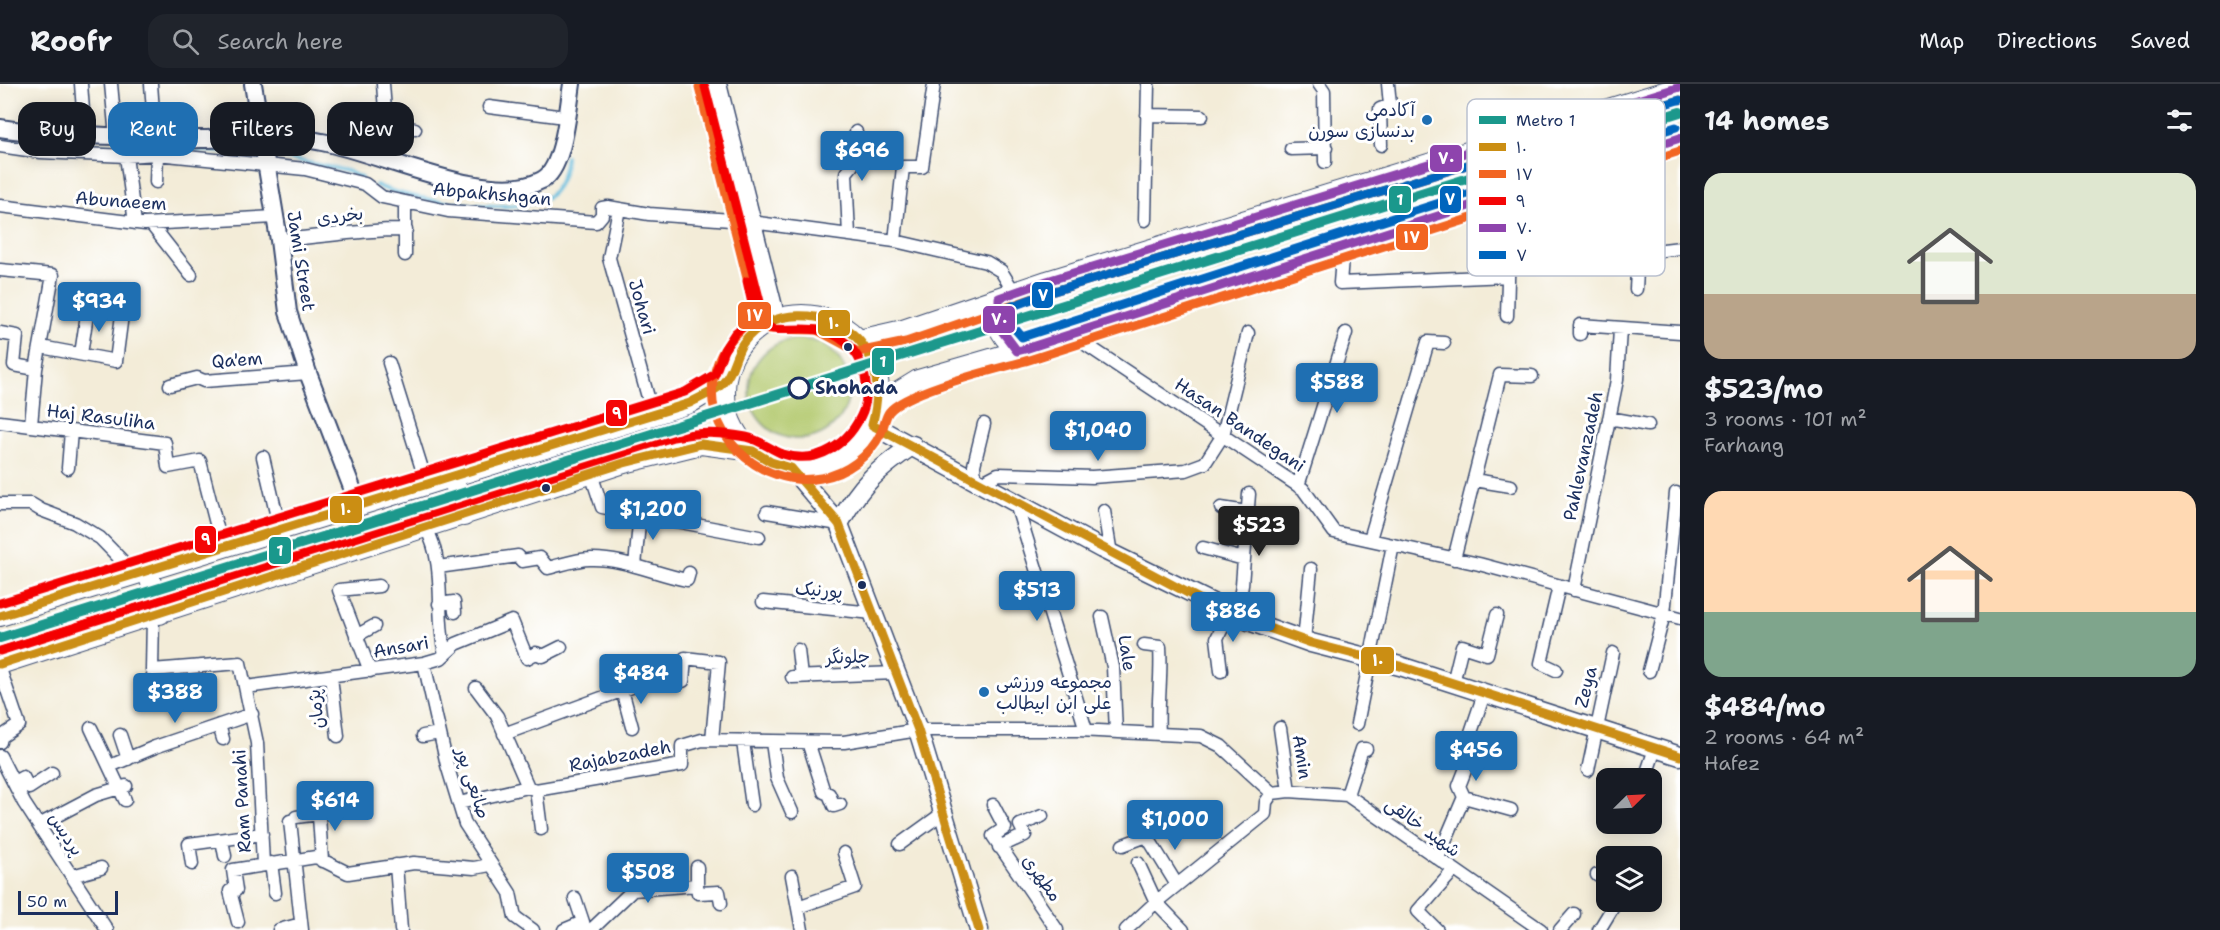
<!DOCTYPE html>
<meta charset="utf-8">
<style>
body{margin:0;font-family:"Shantell Sans","Playpen Sans Arabic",sans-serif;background:#20242c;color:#f1f3f6;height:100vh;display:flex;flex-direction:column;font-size:22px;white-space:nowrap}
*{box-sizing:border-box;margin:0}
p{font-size:20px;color:#9ea1a6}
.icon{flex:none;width:33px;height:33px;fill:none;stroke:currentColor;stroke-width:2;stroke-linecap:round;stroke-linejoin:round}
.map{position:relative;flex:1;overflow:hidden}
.panel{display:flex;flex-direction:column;background:#171b24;width:540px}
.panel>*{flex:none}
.hud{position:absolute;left:18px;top:18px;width:570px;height:54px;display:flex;gap:12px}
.needle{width:39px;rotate:66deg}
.controls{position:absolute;left:1596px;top:684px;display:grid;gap:12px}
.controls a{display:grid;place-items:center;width:66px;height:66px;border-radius:12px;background:#171b24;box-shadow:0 3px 15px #0003;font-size:30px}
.scale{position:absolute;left:18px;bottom:15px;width:100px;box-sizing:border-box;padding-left:6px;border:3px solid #1b2f5e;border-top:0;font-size:16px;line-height:21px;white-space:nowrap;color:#1b2f5e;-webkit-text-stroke:4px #fff;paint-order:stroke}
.price{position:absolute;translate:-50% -51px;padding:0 14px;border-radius:6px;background:#1f6fb2;color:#fff;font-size:20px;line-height:39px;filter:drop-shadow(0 2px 3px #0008)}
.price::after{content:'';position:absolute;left:50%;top:36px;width:18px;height:14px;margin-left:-9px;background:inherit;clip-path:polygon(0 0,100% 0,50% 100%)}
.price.current{background:#222;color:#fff}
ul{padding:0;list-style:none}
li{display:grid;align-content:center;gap:12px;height:318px;padding:0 24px}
li span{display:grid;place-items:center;height:186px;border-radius:18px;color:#555}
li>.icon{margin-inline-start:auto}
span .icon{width:108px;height:108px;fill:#fffc;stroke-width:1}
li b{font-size:26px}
h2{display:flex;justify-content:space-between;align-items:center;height:72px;padding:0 24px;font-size:26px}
.tag{padding:0 21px;border-radius:18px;background:#171b24;box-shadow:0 3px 15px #0003;font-size:21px;line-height:54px}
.tag.current{background:#1f6fb2;color:#fff}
header{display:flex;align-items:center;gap:36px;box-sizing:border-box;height:84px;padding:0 30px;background:#171b24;border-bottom:2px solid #363941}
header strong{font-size:28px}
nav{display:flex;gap:33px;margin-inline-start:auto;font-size:21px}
.search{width:420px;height:54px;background:#20242c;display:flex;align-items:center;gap:15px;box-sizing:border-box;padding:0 21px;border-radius:18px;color:#9ea1a6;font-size:22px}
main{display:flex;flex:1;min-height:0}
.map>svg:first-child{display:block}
</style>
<header>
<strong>Roofr</strong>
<div class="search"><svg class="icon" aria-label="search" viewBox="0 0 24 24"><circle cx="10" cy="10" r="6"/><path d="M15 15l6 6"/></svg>Search here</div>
<nav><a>Map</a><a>Directions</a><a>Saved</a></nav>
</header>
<main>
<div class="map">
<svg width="1680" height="846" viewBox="0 0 1680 846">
<rect width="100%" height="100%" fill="#fff"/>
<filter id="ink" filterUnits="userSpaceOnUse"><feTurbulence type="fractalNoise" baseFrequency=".0167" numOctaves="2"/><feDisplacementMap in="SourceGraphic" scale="12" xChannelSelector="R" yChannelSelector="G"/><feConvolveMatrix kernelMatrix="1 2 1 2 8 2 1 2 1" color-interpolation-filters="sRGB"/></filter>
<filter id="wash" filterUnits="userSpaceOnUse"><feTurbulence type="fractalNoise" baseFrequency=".008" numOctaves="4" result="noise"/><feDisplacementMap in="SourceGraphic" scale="24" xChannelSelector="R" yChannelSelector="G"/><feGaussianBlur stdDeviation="1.35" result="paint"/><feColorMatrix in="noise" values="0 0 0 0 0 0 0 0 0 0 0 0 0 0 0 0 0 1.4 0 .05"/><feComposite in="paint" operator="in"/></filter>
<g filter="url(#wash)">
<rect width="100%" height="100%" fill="#f3ecd8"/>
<path fill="#b3c96e" stroke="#677c66" stroke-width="1.5" d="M749 305a50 50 0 1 1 100 0a50 50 0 1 1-100 0Z"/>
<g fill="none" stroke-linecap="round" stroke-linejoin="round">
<path stroke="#5dbadb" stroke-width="4" d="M4,52L17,57L247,69
M281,73L347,87L361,94
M376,101C406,116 524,134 550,111C561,101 564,87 566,73"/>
</g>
</g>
<g filter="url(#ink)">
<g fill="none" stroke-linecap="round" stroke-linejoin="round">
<g stroke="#3b4b70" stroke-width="15">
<path id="minor" d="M81,0L85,52
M111,0L116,53
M151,0L155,54
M383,0L386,39L415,45
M1319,0L1324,7L1325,78
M489,23L565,33
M1147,31L1202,32
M1381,61L1380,25L1390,21L1388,0
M0,62L41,68L126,72L157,70L305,85L365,100L382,113L448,127L596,138L602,131V124L608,123L649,130L731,136
M1291,65L1326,64
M126,72L135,139
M156,98L157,70
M1504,111L1510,124L1507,232
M405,118V171
M0,122L145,140L275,133
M619,125L609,174L653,331
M1632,129V164L1638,169L1636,205
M1145,136L1148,0
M751,138L895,157L986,178L1001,187L1014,208
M151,140L191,191
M849,151L846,89L854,79L856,48
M279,156C322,153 363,145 406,146
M895,157L903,83H922L934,0
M1343,162L1340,199L1508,192
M1638,169L1680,164
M0,186L53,191L36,285L31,341
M0,249L17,252L14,281L36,285
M1070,250L1303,405L1334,448L1479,480L1680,534
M1580,250V241L1680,248
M41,263L116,277L122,231
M81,270L88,224
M389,279L427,401
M170,301L197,294L204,297L308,289
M1609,334L1648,341
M0,338L165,359L168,383L200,377L222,463
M263,373L280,446
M68,384L71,347
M591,390L602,423L759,453
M975,396L974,381L984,340
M1474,396L1511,402
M981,399L998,390L1092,393L1186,386L1205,379L1223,351L1248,249
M1298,402L1346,249
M0,420H31L41,426L75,439L100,454L134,489
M1016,420L1086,646
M1221,424L1247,428
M1104,427L1111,470
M767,428L839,440
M426,444C447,482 435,529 445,570
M1370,455L1428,258L1444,259
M1203,464L1244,475
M1454,475L1500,291L1532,292
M635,482L640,429
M438,483L518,472L522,477L540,474L548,484C561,481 577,475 590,475C624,474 655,490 687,496L689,489
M1574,506L1617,296L1620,245
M763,518L873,529
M439,520L454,518L455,528
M153,532L152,586L240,579L257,659L263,780
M1237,532L1242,501L1249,410
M1102,533L1113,583L1116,648
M356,552L374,542
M1304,557L1311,485
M1144,561L1160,563C1162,592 1157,620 1159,650
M798,566L801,593
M424,579L447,681L465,740L510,809L515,833L533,846
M0,585L19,641L1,653L0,658
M1556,586L1541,579L1559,502
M370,587L339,506L379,502
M1221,587L1217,554L1230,529
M1649,587L1664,530L1676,409
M331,593L338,652
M792,593L896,589
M683,597L685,574L719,578L712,656
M1453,599L1462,562L1487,570L1497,531
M246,603L424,579L441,574L456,560L512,537L527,574L536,569L543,572L561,563
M476,604L497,632L528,703
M622,606L632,643
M1357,640L1393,461
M219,641L223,655
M91,644L125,716
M1280,644L1289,707
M504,650L637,601
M120,651L128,675
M423,652L439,649
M743,658L752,721
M772,658L777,694L792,728
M808,658L824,708L829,710L834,722L840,720
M0,672L24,719L107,846
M110,682L155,663L252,630
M1588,686L1613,569
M1645,694L1655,665
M14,698L23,693L29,704L52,689
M536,706L541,745
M1272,709L1289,707L1347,711L1541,846
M1347,711L1362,665H1366
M1464,713L1511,726
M459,719L528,703L536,706L682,681V662L702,656L844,658L918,646H1078L1201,652L1221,662L1272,709
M993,721L1005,744L993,752L1057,846
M296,733L319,730
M290,737L302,846
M39,741L96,711L126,702
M1145,749L1177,801
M222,756L225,772
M900,760L943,729
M1123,761L1147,752
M999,763L1025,751L1020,741L1042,732
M1438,774L1464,713L1459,702L1466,684L1463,672L1484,610
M322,777L318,717L341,714
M271,779L275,809
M1138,779L1156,818L1183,846
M192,780L189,760L262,750
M396,781L401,846
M1597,791L1606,797
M72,792L101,784
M792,792L802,846
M697,801V783
M575,814L583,838
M798,823L855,803L844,769
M238,838L230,807L236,806L233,786L316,773L348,789L414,779L474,784L490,781
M279,846L301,840
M564,846L583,838L585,846
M591,846L633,806L697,801L698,809L719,808L721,819
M1126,846L1156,818L1265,730L1266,718L1272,709
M1437,846L1418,827L1453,787
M1560,846L1574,830
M1599,846L1616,818"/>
</g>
<g stroke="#3b4b70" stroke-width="20">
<path id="tertiary" d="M253,0L279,156L288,228L308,289L359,422
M0,44C45,51 90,51 136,53C157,54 178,56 200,55C240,55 283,50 322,58C379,68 490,124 542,96C564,85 568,25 572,0"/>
</g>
<g stroke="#3b4b70" stroke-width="21">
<path id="secondary" d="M717,0L776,235
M872,341L1102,465L1249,537L1311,559L1400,582L1680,672
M791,384L839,440L918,646L979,846
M839,440C860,401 877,386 913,361"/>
</g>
<g stroke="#3b4b70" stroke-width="22">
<path id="primary" d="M1558,40C1545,63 1547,76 1571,89
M1504,57L1522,74L1523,96L1516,107
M999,214C995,240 997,248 1017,267
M725 308a77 77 0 1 1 154 0a77 77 0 1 1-154 0Z
M859,256L903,246L1047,197L1680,3
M879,320L918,296L1025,265L1680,54
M453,393L464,432
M147,485L160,530
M0,532L653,331L690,319L725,298
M0,580L624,379L701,360L753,367"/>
</g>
<use href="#minor" stroke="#fff" stroke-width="12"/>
<use href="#tertiary" stroke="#fff" stroke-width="16"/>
<use href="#secondary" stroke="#fff" stroke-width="18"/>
<use href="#primary" stroke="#fff" stroke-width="20"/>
<g stroke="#fff" stroke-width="14">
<path id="bus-1" d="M0,532L690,319C700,313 713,309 722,300C733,290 734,272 743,259C768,223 828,224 857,254C880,278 880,311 872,341L1201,516L1249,537L1311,559L1400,582L1680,672
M0,580L624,379L701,360L753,367L771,378L791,384L839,440L918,646L979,846"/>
</g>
<g stroke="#fff" stroke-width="14">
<path id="bus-2" d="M699,3L756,230C739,249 724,257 716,284C696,346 760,406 821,394C846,390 870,372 881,349C884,343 885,333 889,328C907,306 998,285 1029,276L1680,67
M753,196L765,239L769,245L817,246L858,268L906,258L1051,208L1680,16"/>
</g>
<g stroke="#fff" stroke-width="14">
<path id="bus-3" d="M0,519L685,308L715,290L724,266L735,249L755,233L747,197
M0,567L673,353C697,348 722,348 746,353C760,356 770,365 783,370C818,382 850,359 863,327C870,308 866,282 853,266C822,229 778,255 766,241L705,3"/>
</g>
<g stroke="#fff" stroke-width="14">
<path id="bus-4" d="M1680,3L1047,197L999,214V243L1017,267L1025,265L1680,54"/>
</g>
<g stroke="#fff" stroke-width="14">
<path id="bus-5" d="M1676,43L1022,253L1010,239V223L1051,208L1680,16"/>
</g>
<use href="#bus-1" stroke="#cb8e13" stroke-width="9"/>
<use href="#bus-2" stroke="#f26522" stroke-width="9"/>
<use href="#bus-3" stroke="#f40606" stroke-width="9"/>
<use href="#bus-4" stroke="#8e44ad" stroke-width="9"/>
<use href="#bus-5" stroke="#0065bd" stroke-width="9"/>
<g stroke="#fff" stroke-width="15">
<path id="metro-1" d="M0,554L1680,28"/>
</g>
<use href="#metro-1" stroke="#1a988c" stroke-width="10"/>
</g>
</g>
<g fill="#1f6fb2" stroke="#fff" stroke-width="2">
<circle cx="1427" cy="36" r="6"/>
<circle cx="984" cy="608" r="6"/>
</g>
<g fill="#1b2f5e" stroke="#fff" stroke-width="2">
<circle cx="848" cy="263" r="5"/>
<circle cx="546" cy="404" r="5"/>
<circle cx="862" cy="501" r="5"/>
</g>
<circle fill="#fff" stroke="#1b2f5e" stroke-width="3" cx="799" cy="304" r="10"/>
<g text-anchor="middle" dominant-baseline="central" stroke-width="6" stroke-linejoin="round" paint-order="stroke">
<g font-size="18" fill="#1b2f5e" stroke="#fff" text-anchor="end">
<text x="1415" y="26">آکادمی<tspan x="1415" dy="21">بدنسازی سورن</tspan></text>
<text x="996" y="598" text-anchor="start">مجموعه ورزشی<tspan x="996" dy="21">علی ابن ابیطالب</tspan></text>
</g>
<g font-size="18" fill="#1b2f5e" stroke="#fff">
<text transform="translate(492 110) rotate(5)">Abpakhshgan</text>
<text transform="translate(121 117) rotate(4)">Abunaeem</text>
<text transform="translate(340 132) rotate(-7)">بخردی</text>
<text transform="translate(301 177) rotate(81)">Jami Street</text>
<text transform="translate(642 223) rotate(74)">Johari</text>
<text transform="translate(237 276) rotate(-4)">Qa'em</text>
<text transform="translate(101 333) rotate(7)">Haj Rasuliha</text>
<text transform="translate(1240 341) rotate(34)">Hasan Bandegani</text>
<text transform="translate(1583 372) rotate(-78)">Pahlevanzadeh</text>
<text transform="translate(819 506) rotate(5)">پورنیک</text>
<text transform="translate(401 563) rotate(-10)">Ansari</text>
<text transform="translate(1127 569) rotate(81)">Lale</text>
<text transform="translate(848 573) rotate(-2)">چلونگر</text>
<text transform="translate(1586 603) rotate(-76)">Zeya</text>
<text transform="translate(316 625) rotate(-97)">پژمان</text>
<text transform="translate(620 672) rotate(-11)">Rajabzadeh</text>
<text transform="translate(1302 673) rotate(81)">Amin</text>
<text transform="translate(473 699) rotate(72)">صانعی پور</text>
<text transform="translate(242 717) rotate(-93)">Ram Panahi</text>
<text transform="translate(1423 743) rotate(36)">شهید خالقی</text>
<text transform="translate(66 750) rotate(57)">پردیس</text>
<text transform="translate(1042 794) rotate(54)">مطهری</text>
</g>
<g font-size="18" font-weight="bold" fill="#1b2f5e" stroke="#fff" text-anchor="start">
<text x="815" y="304">Shohada</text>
</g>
</g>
<rect x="1467" y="15" width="198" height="177" rx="9" fill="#fff" stroke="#bbc1cf" stroke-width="1.5"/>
<rect x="1479" y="32" width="27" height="8" fill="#1a988c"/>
<rect x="1479" y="59" width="27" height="8" fill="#cb8e13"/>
<rect x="1479" y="86" width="27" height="8" fill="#f26522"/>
<rect x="1479" y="113" width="27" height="8" fill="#f40606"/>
<rect x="1479" y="140" width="27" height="8" fill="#8e44ad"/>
<rect x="1479" y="167" width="27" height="8" fill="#0065bd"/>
<g font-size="16" fill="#1b2f5e">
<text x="1516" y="42">Metro 1</text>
<text x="1516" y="69">۱۰</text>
<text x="1516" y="96">۱۷</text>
<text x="1516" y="123">۹</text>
<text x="1516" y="150">۷۰</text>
<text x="1516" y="177">۷</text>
</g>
<g stroke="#fff" stroke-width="2">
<rect x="1429" y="60" width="34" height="29" rx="6" fill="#8e44ad"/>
<rect x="1439" y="101" width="23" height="29" rx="6" fill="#0065bd"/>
<rect x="1388" y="101" width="24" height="29" rx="6" fill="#1a988c"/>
<rect x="1395" y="139" width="34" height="28" rx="6" fill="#f26522"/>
<rect x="1031" y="197" width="23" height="28" rx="6" fill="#0065bd"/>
<rect x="737" y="217" width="35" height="29" rx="6" fill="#f26522"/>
<rect x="982" y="221" width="34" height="29" rx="6" fill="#8e44ad"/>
<rect x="817" y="225" width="34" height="28" rx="6" fill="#cb8e13"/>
<rect x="871" y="263" width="24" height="29" rx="6" fill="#1a988c"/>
<rect x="605" y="315" width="23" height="28" rx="6" fill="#f40606"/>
<rect x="329" y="411" width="34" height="29" rx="6" fill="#cb8e13"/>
<rect x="194" y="441" width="23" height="29" rx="6" fill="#f40606"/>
<rect x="268" y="452" width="24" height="29" rx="6" fill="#1a988c"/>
<rect x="1360" y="562" width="35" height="29" rx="6" fill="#cb8e13"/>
</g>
<g font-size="16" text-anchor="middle" font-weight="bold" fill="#fff">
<text x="1446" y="80">۷۰</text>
<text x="1450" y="121">۷</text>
<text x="1400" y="121">1</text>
<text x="1412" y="159">۱۷</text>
<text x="1043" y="217">۷</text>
<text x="755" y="237">۱۷</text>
<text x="999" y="241">۷۰</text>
<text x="834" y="245">۱۰</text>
<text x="883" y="283">1</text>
<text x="617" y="335">۹</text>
<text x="346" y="431">۱۰</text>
<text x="206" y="461">۹</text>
<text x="280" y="472">1</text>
<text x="1378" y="582">۱۰</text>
</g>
</svg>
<div class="controls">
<a><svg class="needle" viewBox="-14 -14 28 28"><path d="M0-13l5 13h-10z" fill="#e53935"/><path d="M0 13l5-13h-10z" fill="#9ea1a6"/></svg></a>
<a><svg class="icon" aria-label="layers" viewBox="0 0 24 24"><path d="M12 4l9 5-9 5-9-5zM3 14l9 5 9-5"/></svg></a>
</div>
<div class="scale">50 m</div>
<b class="price" style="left:862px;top:98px">$696</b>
<b class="price" style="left:99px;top:249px">$934</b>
<b class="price" style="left:1337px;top:330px">$588</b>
<b class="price" style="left:1098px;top:378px">$1,040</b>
<b class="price" style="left:653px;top:457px">$1,200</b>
<b class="price current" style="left:1259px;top:473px">$523</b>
<b class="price" style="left:1037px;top:538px">$513</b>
<b class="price" style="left:1233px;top:559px">$886</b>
<b class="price" style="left:641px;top:621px">$484</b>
<b class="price" style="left:175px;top:640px">$388</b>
<b class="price" style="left:1476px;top:698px">$456</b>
<b class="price" style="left:335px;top:748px">$614</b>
<b class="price" style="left:1175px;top:767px">$1,000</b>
<b class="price" style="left:648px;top:820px">$508</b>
<div class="hud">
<a class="tag">Buy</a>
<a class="tag current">Rent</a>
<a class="tag">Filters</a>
<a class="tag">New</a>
</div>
</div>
<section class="panel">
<h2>14 homes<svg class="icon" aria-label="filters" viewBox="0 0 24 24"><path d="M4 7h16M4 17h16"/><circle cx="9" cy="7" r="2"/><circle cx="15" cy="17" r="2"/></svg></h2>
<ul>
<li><span style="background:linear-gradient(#dfe7d0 65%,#b9a48a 0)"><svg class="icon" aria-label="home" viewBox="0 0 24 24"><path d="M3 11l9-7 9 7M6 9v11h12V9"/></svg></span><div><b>$523/mo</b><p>3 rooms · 101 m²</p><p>Farhang</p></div></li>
<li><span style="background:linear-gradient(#ffd9b3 65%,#7fa58c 0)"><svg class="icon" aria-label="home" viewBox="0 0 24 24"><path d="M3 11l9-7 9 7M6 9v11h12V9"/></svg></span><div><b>$484/mo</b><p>2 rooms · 64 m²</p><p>Hafez</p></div></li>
</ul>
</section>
</main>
